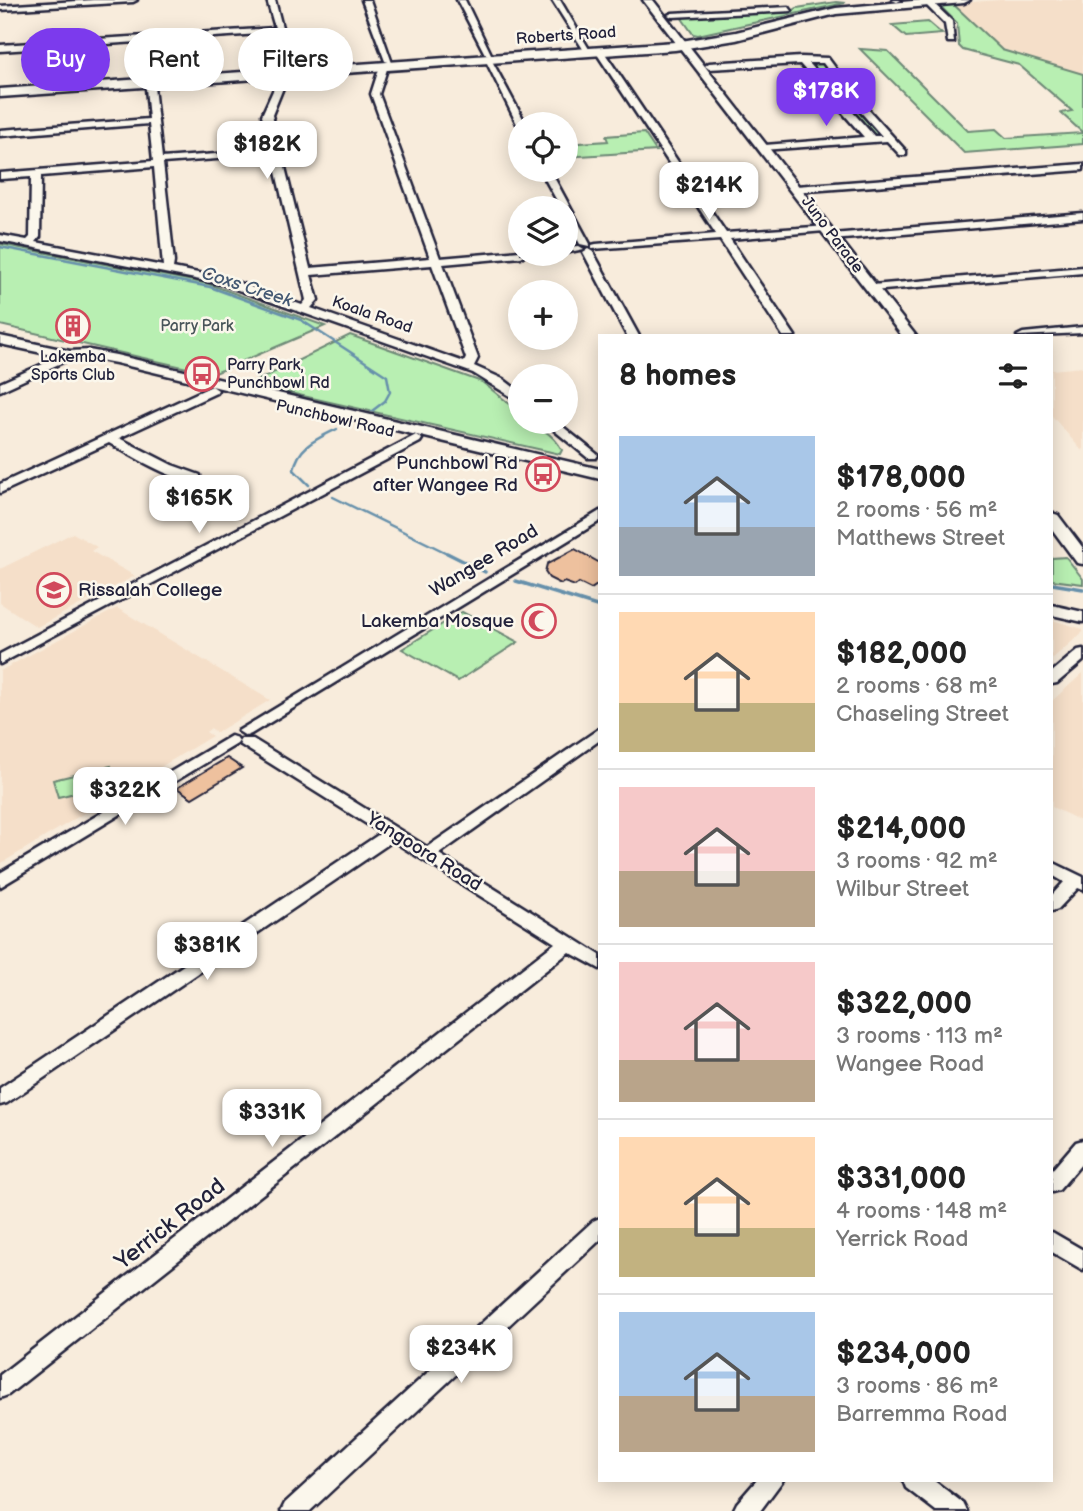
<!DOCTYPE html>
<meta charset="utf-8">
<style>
body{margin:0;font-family:"Balsamiq Sans",sans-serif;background:#f2f2f2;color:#222;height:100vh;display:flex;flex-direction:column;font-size:26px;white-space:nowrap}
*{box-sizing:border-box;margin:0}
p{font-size:23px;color:#767676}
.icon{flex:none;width:38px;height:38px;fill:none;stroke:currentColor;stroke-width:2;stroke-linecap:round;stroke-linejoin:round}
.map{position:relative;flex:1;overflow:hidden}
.panel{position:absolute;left:598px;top:334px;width:455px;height:1148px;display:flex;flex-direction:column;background:#fff;border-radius:0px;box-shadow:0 4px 18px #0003}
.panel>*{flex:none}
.top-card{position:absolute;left:21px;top:28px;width:472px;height:63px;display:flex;gap:14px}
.fabs{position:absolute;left:508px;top:112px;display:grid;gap:14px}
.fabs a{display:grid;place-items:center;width:70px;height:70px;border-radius:50%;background:#fff;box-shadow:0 4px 18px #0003;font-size:35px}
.price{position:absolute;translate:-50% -60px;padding:0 16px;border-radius:14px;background:#fff;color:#222;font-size:23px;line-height:46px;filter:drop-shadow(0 2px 4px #0008)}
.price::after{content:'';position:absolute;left:50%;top:42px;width:21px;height:16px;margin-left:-10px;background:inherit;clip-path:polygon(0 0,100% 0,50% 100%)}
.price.selected{background:#7c3aed;color:#fff}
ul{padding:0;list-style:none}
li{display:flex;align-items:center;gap:21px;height:175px;padding:0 21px}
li+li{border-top:2px solid #e0e0e0}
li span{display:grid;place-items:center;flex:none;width:196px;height:140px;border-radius:0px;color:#555}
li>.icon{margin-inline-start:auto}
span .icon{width:84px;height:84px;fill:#fffc;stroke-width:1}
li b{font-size:30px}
h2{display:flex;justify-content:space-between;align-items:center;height:84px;padding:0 21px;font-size:30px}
.pill{padding:0 24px;border-radius:32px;background:#fff;box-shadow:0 4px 18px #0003;font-size:24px;line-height:63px}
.pill.selected{background:#7c3aed;color:#fff}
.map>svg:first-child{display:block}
</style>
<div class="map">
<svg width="1083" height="1511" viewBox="0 0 1083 1511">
<rect width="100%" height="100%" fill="#f8ecdc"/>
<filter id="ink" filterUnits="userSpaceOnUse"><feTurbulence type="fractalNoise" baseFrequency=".0143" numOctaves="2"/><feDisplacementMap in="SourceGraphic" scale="14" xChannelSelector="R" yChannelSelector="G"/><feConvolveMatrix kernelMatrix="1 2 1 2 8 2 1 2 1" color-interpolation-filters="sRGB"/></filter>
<g filter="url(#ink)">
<path fill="#f5dfc9" d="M1000,0H1083V75L1000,48L946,4Z
M1083,367V452L1052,416V370Z
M73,533L97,547L91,551L135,576L37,627L0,603V569Z
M117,608L270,700L216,733L211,728L206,732L212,736L0,864V671Z
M1052,620L1083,629V632L1052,659Z
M1083,673V822L1052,807V701Z"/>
<path fill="#b8efb2" stroke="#6d8876" stroke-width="2" d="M836,2L845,3L698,35L693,34L681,17L792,11L797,8Z
M953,4L1002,50L1083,74V144L964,153L860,49L888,51L968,131L996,129L1006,138L1083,133L1061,113L1072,111L1019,65L963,50L959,46L957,23L939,5Z
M928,22L942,34L906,37L892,25Z
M806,61H821L882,136H872Z
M644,133L656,151L565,157V144L608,141L606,136Z
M0,244L209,284L325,326L213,374L0,325Z
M350,335L482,382L520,412V422C536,422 554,435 562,450L560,454L250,384Z
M1066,557L1083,579V584L1052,580V558Z
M462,612L518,642L458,681L402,649Z
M111,766L117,783L58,797L53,780Z"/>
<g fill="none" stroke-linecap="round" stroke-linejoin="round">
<path stroke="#6690ab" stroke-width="2.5" d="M0,247L210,287L301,320L387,376L390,392L385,401L372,411
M309,485L294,470C298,446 317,439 337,429
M333,497L451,555"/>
<path stroke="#6690ab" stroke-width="3.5" d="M447,553L485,572
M516,581L600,607
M1052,584L1083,589"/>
</g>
<path fill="#eec19e" stroke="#22223b" stroke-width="2" d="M575,549L600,563V583L591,589L579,583L575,586L564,582L561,584L549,578L545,572L547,564Z
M227,758L242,768L192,798L177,788Z"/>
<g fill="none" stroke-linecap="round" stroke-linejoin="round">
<g stroke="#22223b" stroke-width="5">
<path id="minor" d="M93,0H137L133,2L0,10V6Z
M267,0H275L293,70L286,68L276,33L0,51V45L275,28Z
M362,0H370L392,63L385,61Z
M457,0H465L492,56L485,54Z
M552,0H560L589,49H583Z
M892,0H901L897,2Z
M921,0H930L952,21L954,42H948L945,24Z
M789,7L792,11L672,17L668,15L672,13Z
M596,49H602L726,233L829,226V230L825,231L730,239L795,336H783L720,240L592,249V245L596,244L716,234L595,51Z
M484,57L491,59L526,124L520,126L517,124Z
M801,57L828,58L857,97L906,151V155H900L887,141L762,150V146L765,145L864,137L800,64L709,69L705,66L709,63ZM809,63H823L851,101L882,136H874Z
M384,63L388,66L379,94L440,258L520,251V254H526L521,257L443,264L478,358L474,366L503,379L520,392V402L473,373L221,284L0,241V235L27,240L30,237L31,177L0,179V173L153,161L149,124L0,136V130L149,119L145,78L149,75L153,78L162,158L271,150L262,115L281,73L285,70L289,73L272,115L310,268L430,258L371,94L380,66ZM272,155L306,300L302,305L228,279L173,268L174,262L163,163ZM154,167L163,266L36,242L40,237L41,176ZM432,265L466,358L464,362L311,308L318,300L311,275Z
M1083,164V170L796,192L791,189L796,186Z
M540,170H550L590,244L589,246L580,244L565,217V208H561Z
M1083,213V219L832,240L827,237L832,234Z
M565,247L579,246L584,249L565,253Z
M588,249L593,252L639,336H627L583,252Z
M1083,267V273L872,291L867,288L872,285Z
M1083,327V333L1017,336L1023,333Z
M70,352L76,355L74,357L0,391V383Z
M212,386L218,390L216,393L119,438L172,465L200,475V481C176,484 130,454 109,443L0,493V484Z
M544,422H557L598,455L596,458H588Z
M416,435L422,439L420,442L0,664V654Z
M600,511V521L251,734L246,736L238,731Z
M1083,649V661L1057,683L1052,684V672L1078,650Z
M600,728V740L439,854L600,955V969L569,952L8,1395L0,1398V1375L555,943L393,841L7,1103L0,1105V1088L381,833L241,745L239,742L241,739H253L427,847Z
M231,736L237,738L239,741L237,744L0,887V873Z
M1052,862L1083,877V890L1078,888L1058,909L1052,911V895L1064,882L1052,875Z
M1083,1140V1162L1059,1190L1052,1192V1170L1076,1142Z
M600,1218V1240L310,1511H281L285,1503L593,1221Z
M1052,1232L1083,1250V1270L1052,1252Z
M757,1480H783L760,1511H733L737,1503Z
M903,1480H933L963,1503L967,1511H936L906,1488Z"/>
</g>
<g stroke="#22223b" stroke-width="5">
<path id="major" d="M643,0H653L916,336H902Z
M0,336L70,351L89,350L116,355L600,469V479L116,363L89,358L70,359L0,344Z
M1052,513L1058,515L1083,548V564L1077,563L1052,529Z
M1052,605L1083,612V622L1052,615Z"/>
</g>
<g stroke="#22223b" stroke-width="5">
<path id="highway" d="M924,0H970L964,3L836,14L736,40L675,50L0,97V89L675,42L736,32L836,8Z"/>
</g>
<use href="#minor" fill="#fbf7ec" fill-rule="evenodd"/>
<use href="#major" fill="#fbf7ec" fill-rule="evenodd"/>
<use href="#highway" fill="#fbf7ec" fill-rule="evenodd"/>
</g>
</g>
<defs>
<g id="building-ring" transform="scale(1.75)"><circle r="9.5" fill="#fbf7ec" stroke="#d1495b" stroke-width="1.5"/><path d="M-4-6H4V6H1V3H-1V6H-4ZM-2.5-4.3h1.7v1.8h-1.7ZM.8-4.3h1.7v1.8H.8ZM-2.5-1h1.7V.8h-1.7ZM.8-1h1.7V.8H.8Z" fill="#d1495b"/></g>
<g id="bus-ring" transform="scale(1.75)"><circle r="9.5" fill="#fbf7ec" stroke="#d1495b" stroke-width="1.5"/><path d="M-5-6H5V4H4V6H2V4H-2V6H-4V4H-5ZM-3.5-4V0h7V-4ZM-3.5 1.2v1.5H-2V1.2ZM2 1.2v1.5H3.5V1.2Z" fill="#d1495b"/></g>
<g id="university-ring" transform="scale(1.75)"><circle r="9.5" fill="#fbf7ec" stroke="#d1495b" stroke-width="1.5"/><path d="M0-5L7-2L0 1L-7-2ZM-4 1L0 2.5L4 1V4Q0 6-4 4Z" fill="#d1495b"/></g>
<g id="mosque-ring" transform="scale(1.75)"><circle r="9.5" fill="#fbf7ec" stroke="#d1495b" stroke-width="1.5"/><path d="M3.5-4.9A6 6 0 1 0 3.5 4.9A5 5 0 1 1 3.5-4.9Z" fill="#d1495b"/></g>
</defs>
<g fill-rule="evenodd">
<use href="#building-ring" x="73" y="326"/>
<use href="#bus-ring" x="202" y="374"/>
<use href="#bus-ring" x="543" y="474"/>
<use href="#university-ring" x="54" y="590"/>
<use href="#mosque-ring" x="539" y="621"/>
</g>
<g text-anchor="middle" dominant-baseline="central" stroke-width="5" stroke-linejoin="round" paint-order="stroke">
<g font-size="16" fill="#22223b" stroke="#fbf7ec">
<text transform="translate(566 36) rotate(-4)">Roberts Road</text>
<text transform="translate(832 235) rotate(53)">Juno Parade</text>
<text transform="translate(372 315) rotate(19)">Koala Road</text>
<text transform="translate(335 419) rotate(13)">Punchbowl Road</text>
</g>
<g font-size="16" fill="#485559" stroke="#fbf7ec">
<text x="197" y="326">Parry Park</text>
</g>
<g font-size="16" fill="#22223b" stroke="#fbf7ec">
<text x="73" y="357">Lakemba<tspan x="73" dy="18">Sports Club</tspan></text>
<text x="227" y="365" text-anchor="start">Parry Park,<tspan x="227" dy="18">Punchbowl Rd</tspan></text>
</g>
<g font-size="18" font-style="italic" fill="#445973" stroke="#fbf7ec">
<text transform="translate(247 287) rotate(18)">Coxs Creek</text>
</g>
<g font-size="19" fill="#22223b" stroke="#fbf7ec" text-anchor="end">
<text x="518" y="463">Punchbowl Rd<tspan x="518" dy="22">after Wangee Rd</tspan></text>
<text x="78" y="590" text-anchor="start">Rissalah College</text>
<text x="514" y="621">Lakemba Mosque</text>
</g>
<g font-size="19" fill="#22223b" stroke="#fbf7ec">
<text transform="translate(484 561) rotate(-31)">Wangee Road</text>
<text transform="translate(424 852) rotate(32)">Yangoora Road</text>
</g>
<g font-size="23" fill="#22223b" stroke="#fbf7ec">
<text transform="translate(170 1224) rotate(-38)">Yerrick Road</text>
</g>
</g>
</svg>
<div class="fabs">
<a><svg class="icon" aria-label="locate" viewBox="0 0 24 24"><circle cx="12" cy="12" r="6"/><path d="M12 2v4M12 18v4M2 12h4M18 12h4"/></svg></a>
<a><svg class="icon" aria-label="layers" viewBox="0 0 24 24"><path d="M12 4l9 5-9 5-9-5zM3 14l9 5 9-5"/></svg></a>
<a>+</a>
<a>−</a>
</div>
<b class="price selected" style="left:826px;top:128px">$178K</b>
<b class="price" style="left:267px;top:181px">$182K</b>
<b class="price" style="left:709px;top:222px">$214K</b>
<b class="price" style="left:199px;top:535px">$165K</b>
<b class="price" style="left:125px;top:827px">$322K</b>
<b class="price" style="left:207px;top:982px">$381K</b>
<b class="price" style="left:272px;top:1149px">$331K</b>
<b class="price" style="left:461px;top:1385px">$234K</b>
<div class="top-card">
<a class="pill selected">Buy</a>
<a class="pill">Rent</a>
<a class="pill">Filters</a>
</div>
<section class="panel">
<h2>8 homes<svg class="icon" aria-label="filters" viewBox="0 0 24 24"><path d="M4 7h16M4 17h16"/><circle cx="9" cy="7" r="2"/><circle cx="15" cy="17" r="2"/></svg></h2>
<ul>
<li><span style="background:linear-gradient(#a9c7e8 65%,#9aa5b1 0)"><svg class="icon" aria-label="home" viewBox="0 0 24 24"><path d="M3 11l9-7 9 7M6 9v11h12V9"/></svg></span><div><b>$178,000</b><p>2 rooms · 56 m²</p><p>Matthews Street</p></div></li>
<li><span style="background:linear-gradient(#ffd9b3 65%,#c2b280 0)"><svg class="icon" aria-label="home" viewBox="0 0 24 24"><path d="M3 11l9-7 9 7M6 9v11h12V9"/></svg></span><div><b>$182,000</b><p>2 rooms · 68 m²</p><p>Chaseling Street</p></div></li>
<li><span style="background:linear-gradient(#f6c9c9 60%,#b9a48a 0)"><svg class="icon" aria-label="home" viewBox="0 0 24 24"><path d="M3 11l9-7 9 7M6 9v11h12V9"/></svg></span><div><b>$214,000</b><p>3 rooms · 92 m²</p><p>Wilbur Street</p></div></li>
<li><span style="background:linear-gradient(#f6c9c9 70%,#b9a48a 0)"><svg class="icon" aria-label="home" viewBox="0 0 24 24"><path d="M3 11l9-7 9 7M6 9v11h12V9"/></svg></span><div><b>$322,000</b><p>3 rooms · 113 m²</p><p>Wangee Road</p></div></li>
<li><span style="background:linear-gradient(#ffd9b3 65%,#c2b280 0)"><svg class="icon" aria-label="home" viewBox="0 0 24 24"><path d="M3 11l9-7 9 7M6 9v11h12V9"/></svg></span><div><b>$331,000</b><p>4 rooms · 148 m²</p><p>Yerrick Road</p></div></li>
<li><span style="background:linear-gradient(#a9c7e8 60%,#b9a48a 0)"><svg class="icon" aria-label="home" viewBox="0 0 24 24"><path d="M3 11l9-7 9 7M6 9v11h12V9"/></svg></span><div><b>$234,000</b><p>3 rooms · 86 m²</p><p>Barremma Road</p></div></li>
</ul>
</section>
</div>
